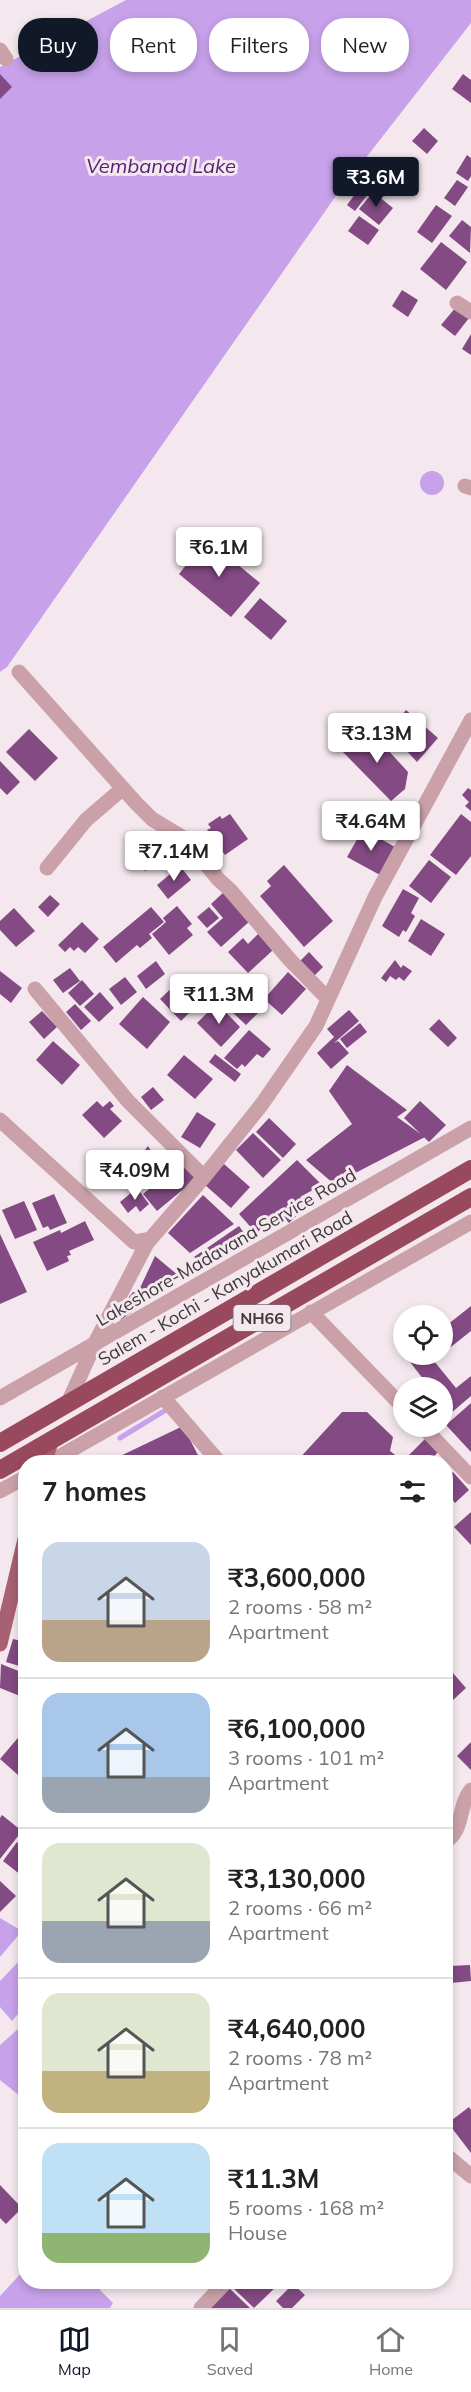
<!DOCTYPE html>
<meta charset="utf-8">
<style>
body{margin:0;font-family:Mulish,sans-serif;background:#f6f6f6;color:#222;height:100vh;display:flex;flex-direction:column;font-size:22px;white-space:nowrap}
*{box-sizing:border-box;margin:0}
p{font-size:20px;color:#767676}
.icon{flex:none;width:33px;height:33px;fill:none;stroke:currentColor;stroke-width:2;stroke-linecap:round;stroke-linejoin:round}
.map{position:relative;flex:1;overflow:hidden}
.panel{position:absolute;left:18px;top:1455px;width:435px;height:834px;display:flex;flex-direction:column;background:#fff;border-radius:24px;box-shadow:0 3px 9px #0003}
.panel>*{flex:none}
.guide{position:absolute;left:18px;top:18px;width:435px;height:54px;display:flex;gap:12px}
.controls{position:absolute;left:393px;top:1305px;display:grid;gap:12px}
.controls a{display:grid;place-items:center;width:60px;height:60px;border-radius:50%;background:#fff;box-shadow:0 3px 9px #0003;font-size:30px}
.price{position:absolute;translate:-50% -51px;padding:0 14px;border-radius:6px;background:#fff;color:#222;font-size:20px;line-height:39px;filter:drop-shadow(0 2px 3px #0008)}
.price::after{content:'';position:absolute;left:50%;top:36px;width:18px;height:14px;margin-left:-9px;background:inherit;clip-path:polygon(0 0,100% 0,50% 100%)}
.price.on{background:#111827;color:#fff}
ul{padding:0;list-style:none}
li{display:flex;align-items:center;gap:18px;height:150px;padding:0 24px}
li+li{border-top:2px solid #e0e0e0}
li span{display:grid;place-items:center;flex:none;width:168px;height:120px;border-radius:18px;color:#555}
li>.icon{margin-inline-start:auto}
span .icon{width:72px;height:72px;fill:#fffc;stroke-width:1}
li b{font-size:26px}
h2{display:flex;justify-content:space-between;align-items:center;height:72px;padding:0 24px;font-size:26px}
.pill{padding:0 21px;border-radius:24px;background:#fff;box-shadow:0 3px 9px #0003;font-size:21px;line-height:54px}
.pill.on{background:#111827;color:#fff}
.menu{display:flex;justify-content:space-around;align-items:center;height:84px;border-top:2px solid #e0e0e0;background:#fff;font-size:16px;color:#767676}
.menu a{display:grid;justify-items:center;gap:3px}
.menu .on{color:#111827}
.map>svg:first-child{display:block}
</style>
<div class="map">
<svg width="471" height="2308" viewBox="0 0 471 2308">
<rect width="100%" height="100%" fill="#f4e8ee"/>
<path fill="#c7a1ea" d="M126,0H471V23L333,200L7,667L0,672V67Z
M420 483a12 12 0 1 1 24 0a12 12 0 1 1-24 0Z
M0,1918L22,1931L0,1957Z
M22,1958L25,1962V2006L12,2021L0,2007V1981Z
M18,2029L25,2035V2100L0,2080V2045Z
M25,2269L26,2282H92L113,2303L110,2308H0V2296Z"/>
<g fill="none" stroke-linecap="round" stroke-linejoin="round">
<path stroke="#c7a1ea" stroke-width="5" d="M120,1438L169,1408"/>
</g>
<path fill="#834a83" d="M0,74L12,87L0,99Z
M463,74L471,80V103L452,89Z
M424,128L438,141L427,154L412,141Z
M467,155L471,158V176L468,181L456,173Z
M403,159L415,169L401,185L389,175Z
M457,180L468,187L455,206L444,198Z
M364,182L372,189L355,211L347,205Z
M373,192L393,208L379,225L359,209Z
M436,205L452,216L432,243L417,232Z
M359,216L379,230L368,245L348,231Z
M462,220L471,227L470,253L449,236Z
M441,242L467,262L446,290L420,269Z
M402,290L418,300L408,317L392,306Z
M456,307L469,318L455,336L441,325Z
M471,334V355L462,349Z
M207,539L260,583L231,617L179,574Z
M260,598L287,621L271,640L244,617Z
M406,710L438,738L417,762L388,731Z
M362,727L376,737L408,772L405,789L391,801L341,750L357,738Z
M29,729L58,758L35,781L6,752Z
M0,761L20,782L7,795L0,788Z
M468,788L471,790V811L465,806L469,802L462,795Z
M230,814L248,839L225,855L207,830L211,828L208,824L220,816L222,819Z
M461,814L471,822V856L456,875L430,855Z
M363,829L395,847L380,875L347,857Z
M162,833L175,850L152,867L149,863L146,866L148,869L145,871L135,857L139,854L142,855L139,850Z
M429,860L451,877L431,903L409,886Z
M284,865L333,921L304,947L260,896L271,886L267,881Z
M180,866L191,880L168,899L157,885Z
M403,889L419,898L411,913L415,916L406,932L403,930L399,937L382,926Z
M225,891L251,920L221,947L207,932L223,918L211,904Z
M50,895L60,904L48,917L38,907Z
M177,906L192,924L187,928L193,935L169,955L152,934L166,922L163,918Z
M151,907L164,922L149,934L152,938L140,948L137,945L116,963L103,947Z
M209,907L219,918L207,928L197,917Z
M14,908L35,931L16,947L0,930V921Z
M421,919L445,934L431,956L408,941Z
M82,922L99,939L85,953L78,947L74,951L70,947L65,952L58,945Z
M258,934L273,950L248,973L228,952L243,938L248,944Z
M309,952L323,967L314,976L300,961Z
M395,960L401,968L403,965L412,971L404,981L399,977L396,980L390,976L386,982L381,978Z
M156,961L165,974L146,989L137,976Z
M70,968L80,981L63,993L53,980Z
M0,971L22,988L11,1003L0,994Z
M288,972L306,989L282,1015L264,999Z
M125,977L137,992L121,1005L109,989Z
M82,980L94,994L80,1006L68,993Z
M179,981L200,1002L181,1021L160,999Z
M249,987L266,1005L246,1025L228,1008Z
M100,992L114,1008L99,1022L84,1007Z
M143,997L170,1022L147,1049L119,1024Z
M217,1003L240,1027L221,1047L197,1023Z
M75,1004L91,1021L81,1030L66,1012Z
M349,1010L359,1021L334,1043L338,1041L349,1053L331,1069L317,1053L334,1037L327,1029Z
M42,1011L57,1027L44,1039L29,1022Z
M439,1019L457,1038L448,1047L429,1029Z
M360,1023L367,1032L347,1048L340,1039Z
M249,1030L271,1049L263,1058L257,1054L245,1067L242,1064L237,1069L224,1058Z
M53,1041L80,1065L62,1085L36,1060Z
M215,1054L241,1074L235,1082L209,1062Z
M184,1055L213,1079L195,1099L167,1075Z
M347,1065L407,1110L397,1117L425,1137L334,1184L306,1160L352,1124L329,1091Z
M153,1087L164,1100L151,1110L141,1097Z
M97,1101L103,1107L110,1101L114,1106L110,1109L122,1121L104,1138L82,1115Z
M420,1101L446,1125L429,1142L404,1118Z
M197,1112L216,1124L200,1148L181,1137Z
M269,1118L296,1144L283,1158L256,1132Z
M253,1133L281,1160L263,1178L236,1150Z
M148,1146L161,1167L148,1179L136,1162Z
M180,1158L197,1178L157,1211L143,1194L172,1170L169,1166Z
M297,1160L322,1185L300,1197L308,1205L289,1223L281,1214L256,1233L239,1214Z
M224,1164L250,1187L231,1208L205,1185Z
M137,1188L149,1204L140,1212L136,1206L128,1213L120,1202Z
M54,1194L67,1223L50,1230L48,1226L43,1228L32,1203Z
M203,1195L234,1224L190,1253L168,1233Z
M24,1201L37,1230L15,1239L2,1210Z
M85,1221L94,1240L69,1251L71,1255L67,1256L69,1261L47,1271L33,1242L60,1230L61,1233Z
M239,1226L249,1240L206,1266L194,1257Z
M0,1234L27,1292L0,1304Z
M155,1256L179,1276L148,1295L140,1288Z
M252,1270L256,1277L242,1284L238,1277Z
M133,1292L151,1298L121,1320L118,1311Z
M471,1306V1331L442,1354V1329Z
M412,1354H442L434,1361L456,1388L471,1376V1396L451,1413L442,1402V1388H430L407,1358Z
M471,1403V1452L446,1425Z
M342,1412H367L393,1437L390,1451L403,1461L425,1439L438,1452L429,1462H296Z
M183,1426L201,1461L197,1462H116L114,1459Z
M453,1472L469,1490L455,1503L446,1492V1479Z
M471,1512V1545L454,1527Z
M13,1639L26,1642V1668L6,1662Z
M1,1664L26,1674L25,1698L0,1688Z
M446,1665L466,1688L452,1701L446,1694Z
M22,1733L26,1737V1782L0,1759Z
M471,1742V1770L457,1756Z
M2,1815L22,1831L0,1859V1818Z
M17,1842L26,1849V1879L3,1861Z
M0,1881L16,1896L0,1912Z
M470,1965L471,1981L451,1983L450,1966Z
M469,2107L471,2110V2153L448,2123Z
M0,2185L22,2208L6,2224L0,2218Z
M238,2282H274L278,2285L254,2308L232,2287Z
M293,2284L305,2295L292,2308H283L276,2301Z
M227,2286L250,2308H210Z"/>
<g fill="none" stroke-linecap="round" stroke-linejoin="round">
<path stroke="#caa1a9" stroke-width="15" d="M0,50L6,59
M457,303L471,312
M465,486L471,488
M19,672L136,803L152,819L185,839L218,879L230,890L290,960L328,999
M47,868L86,820L122,789
M35,989L128,1101L204,1177
M0,1120L134,1242L150,1239
M311,1312L404,1408
M163,1397L219,1462
M0,1398L471,1128
M68,1403L94,1345L147,1243L204,1177L262,1104L316,1026L375,897L471,720
M422,1426L471,1477
M50,1462L471,1222
M0,1491L26,1477
M446,1841C464,1830 458,1805 471,1790
M446,2155L471,2176
M201,2308L226,2282"/>
<path stroke="#a86172" stroke-width="15" d="M44,1462L52,1440
M0,1644L26,1535"/>
<path stroke="#99495e" stroke-width="18" d="M0,1443L471,1169
M0,1470L471,1197"/>
</g>
<g text-anchor="middle" dominant-baseline="central" stroke-width="6" stroke-linejoin="round" paint-order="stroke">
<rect fill="#f4e8ee" stroke="#756e71" stroke-width="1.5" x="233.5" y="1305" width="57" height="26" rx="4.5"/>
<g font-size="16" font-weight="bold" fill="#3e393b">
<text x="262" y="1318">NH66</text>
</g>
<g font-size="18" fill="#3e393b" stroke="#f4e8ee">
<text transform="translate(226 1247) rotate(-30)">Lakeshore-Madavana Service Road</text>
<text transform="translate(225 1288) rotate(-30)">Salem - Kochi - Kanyakumari Road</text>
</g>
<g font-size="20" font-style="italic" fill="#532176" stroke="#f4e8ee">
<text x="161" y="165">Vembanad Lake</text>
</g>
</g>
</svg>
<div class="controls">
<a><svg class="icon" aria-label="locate" viewBox="0 0 24 24"><circle cx="12" cy="12" r="6"/><path d="M12 2v4M12 18v4M2 12h4M18 12h4"/></svg></a>
<a><svg class="icon" aria-label="layers" viewBox="0 0 24 24"><path d="M12 4l9 5-9 5-9-5zM3 14l9 5 9-5"/></svg></a>
</div>
<b class="price on" style="left:376px;top:208px">₹3.6M</b>
<b class="price" style="left:219px;top:578px">₹6.1M</b>
<b class="price" style="left:377px;top:764px">₹3.13M</b>
<b class="price" style="left:371px;top:852px">₹4.64M</b>
<b class="price" style="left:174px;top:882px">₹7.14M</b>
<b class="price" style="left:219px;top:1025px">₹11.3M</b>
<b class="price" style="left:135px;top:1201px">₹4.09M</b>
<div class="guide">
<a class="pill on">Buy</a>
<a class="pill">Rent</a>
<a class="pill">Filters</a>
<a class="pill">New</a>
</div>
<section class="panel">
<h2>7 homes<svg class="icon" aria-label="filters" viewBox="0 0 24 24"><path d="M4 7h16M4 17h16"/><circle cx="9" cy="7" r="2"/><circle cx="15" cy="17" r="2"/></svg></h2>
<ul>
<li><span style="background:linear-gradient(#c9d6e8 65%,#b9a48a 0)"><svg class="icon" aria-label="home" viewBox="0 0 24 24"><path d="M3 11l9-7 9 7M6 9v11h12V9"/></svg></span><div><b>₹3,600,000</b><p>2 rooms · 58 m²</p><p>Apartment</p></div></li>
<li><span style="background:linear-gradient(#a9c7e8 70%,#9aa5b1 0)"><svg class="icon" aria-label="home" viewBox="0 0 24 24"><path d="M3 11l9-7 9 7M6 9v11h12V9"/></svg></span><div><b>₹6,100,000</b><p>3 rooms · 101 m²</p><p>Apartment</p></div></li>
<li><span style="background:linear-gradient(#dfe7d0 65%,#9aa5b1 0)"><svg class="icon" aria-label="home" viewBox="0 0 24 24"><path d="M3 11l9-7 9 7M6 9v11h12V9"/></svg></span><div><b>₹3,130,000</b><p>2 rooms · 66 m²</p><p>Apartment</p></div></li>
<li><span style="background:linear-gradient(#dfe7d0 65%,#c2b280 0)"><svg class="icon" aria-label="home" viewBox="0 0 24 24"><path d="M3 11l9-7 9 7M6 9v11h12V9"/></svg></span><div><b>₹4,640,000</b><p>2 rooms · 78 m²</p><p>Apartment</p></div></li>
<li><span style="background:linear-gradient(#bfe0f5 75%,#8fb573 0)"><svg class="icon" aria-label="home" viewBox="0 0 24 24"><path d="M3 11l9-7 9 7M6 9v11h12V9"/></svg></span><div><b>₹11.3M</b><p>5 rooms · 168 m²</p><p>House</p></div></li>
</ul>
</section>
</div>
<nav class="menu">
<a class="on"><svg class="icon" aria-label="map" viewBox="0 0 24 24"><path d="M3 6l6-2 6 2 6-2v14l-6 2-6-2-6 2zM9 4v14M15 6v14"/></svg>Map</a>
<a><svg class="icon" aria-label="saved" viewBox="0 0 24 24"><path d="M7 4h10v16l-5-4-5 4z"/></svg>Saved</a>
<a><svg class="icon" aria-label="home" viewBox="0 0 24 24"><path d="M3 11l9-7 9 7M6 9v11h12V9"/></svg>Home</a>
</nav>
